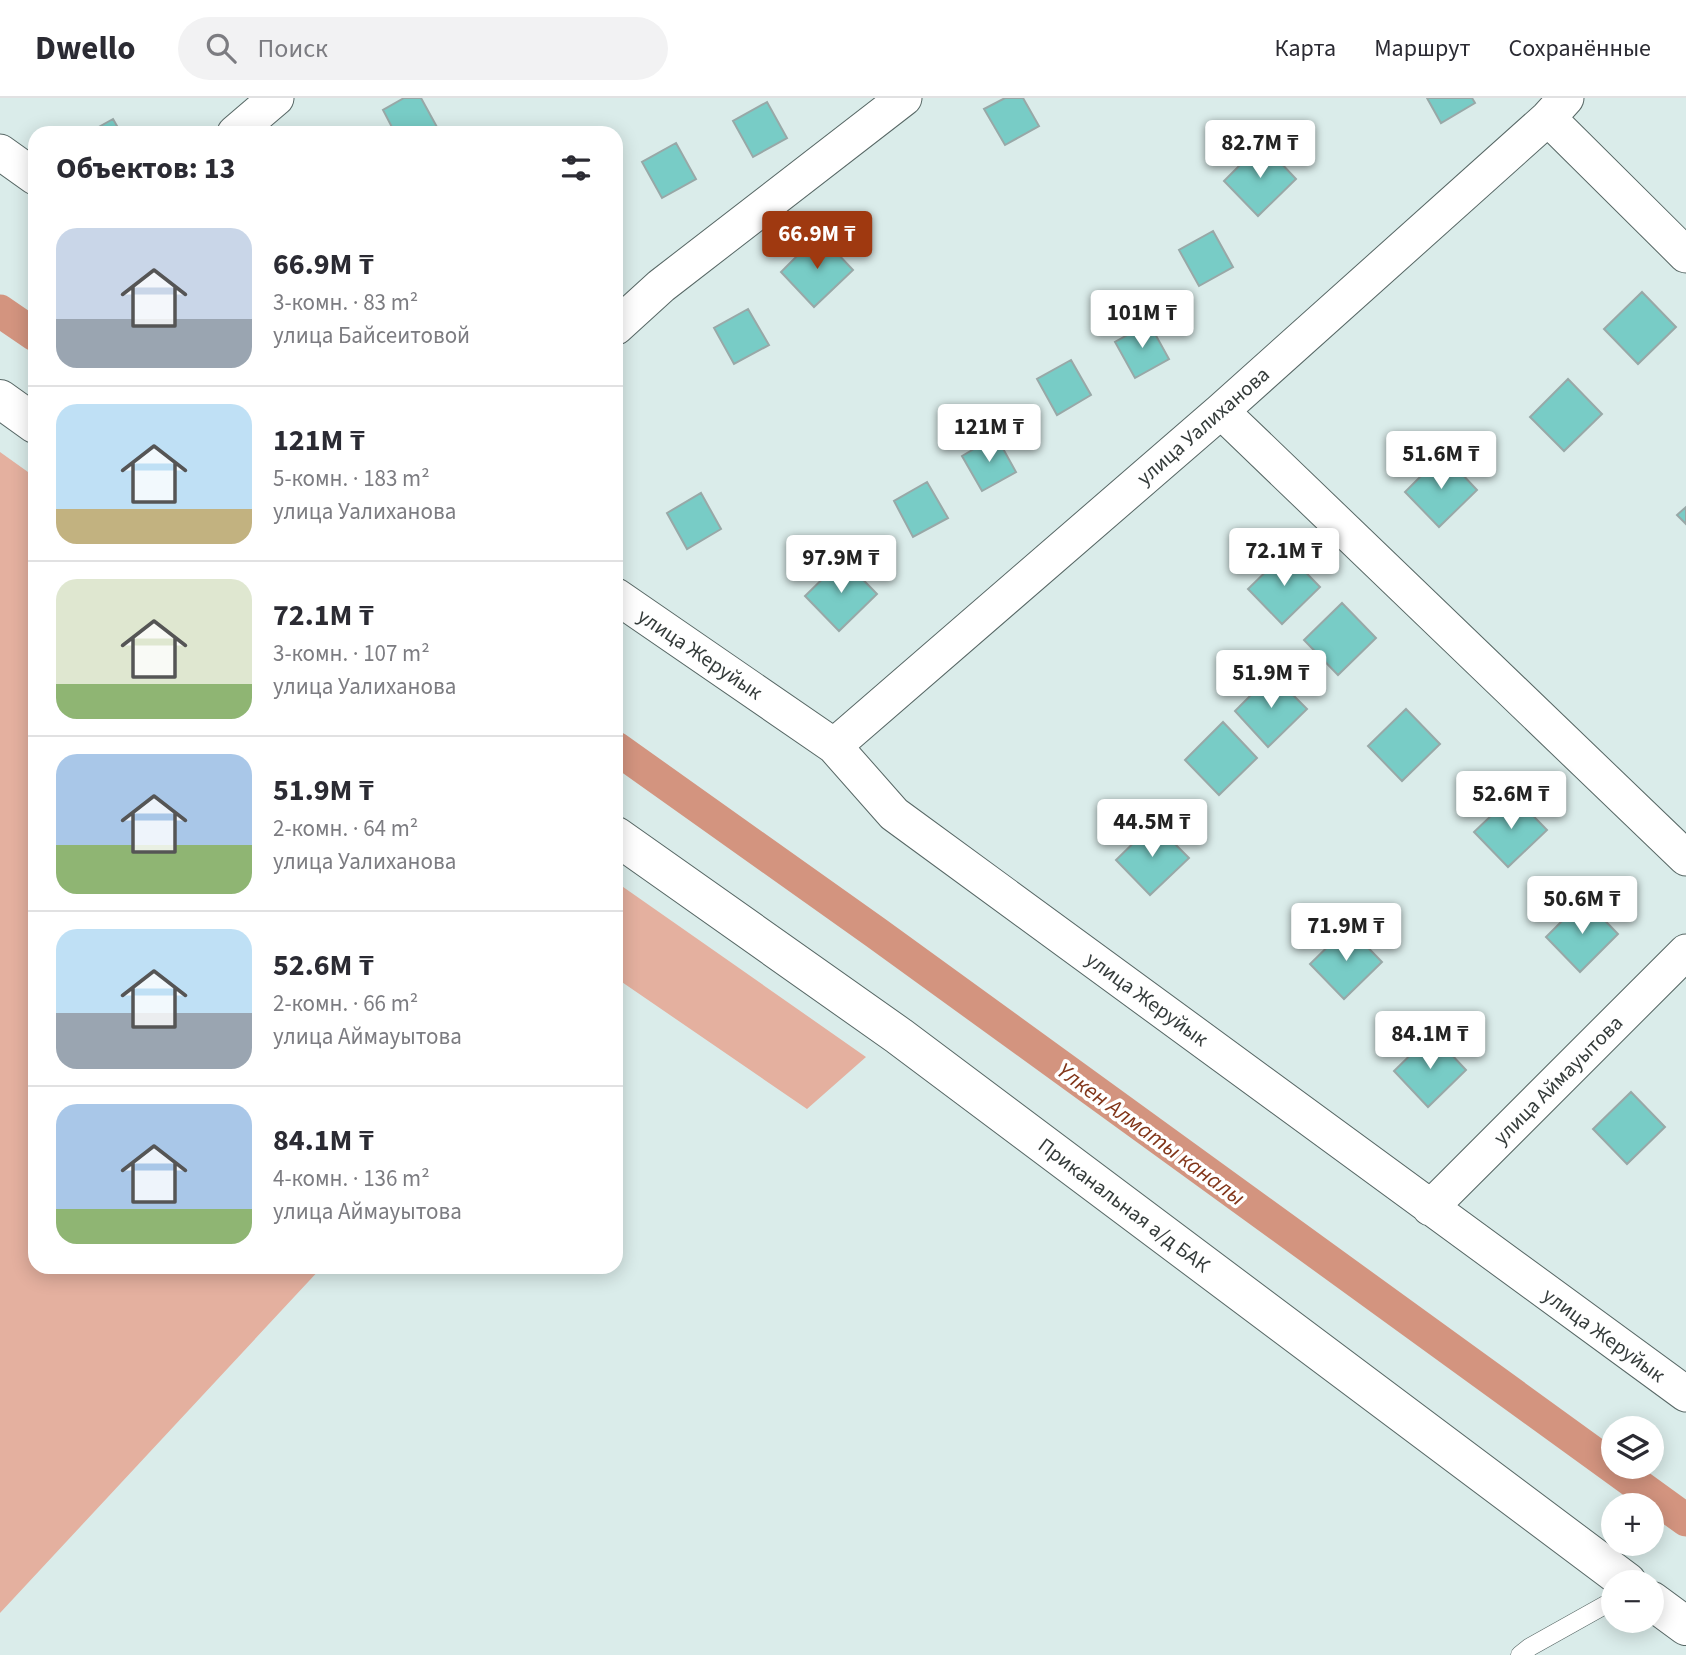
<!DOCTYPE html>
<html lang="ru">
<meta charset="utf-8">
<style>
body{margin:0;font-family:"Source Sans 3",sans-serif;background:#f2f2f3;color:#2b2b33;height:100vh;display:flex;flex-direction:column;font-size:26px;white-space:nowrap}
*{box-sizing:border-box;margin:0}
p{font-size:23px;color:#7c7c81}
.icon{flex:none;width:38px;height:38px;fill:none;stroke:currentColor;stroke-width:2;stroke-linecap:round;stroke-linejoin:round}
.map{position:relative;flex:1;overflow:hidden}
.panel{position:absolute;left:28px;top:28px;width:595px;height:1148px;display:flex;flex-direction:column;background:#fff;border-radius:21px;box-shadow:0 4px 18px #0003}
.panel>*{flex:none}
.buttons{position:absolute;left:1601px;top:1318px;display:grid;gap:14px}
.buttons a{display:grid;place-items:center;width:63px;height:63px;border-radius:50%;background:#fff;box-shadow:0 4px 18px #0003;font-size:35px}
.price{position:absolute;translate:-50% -60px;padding:0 16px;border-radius:7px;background:#fff;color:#222;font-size:23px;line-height:46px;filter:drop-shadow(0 2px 4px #0008)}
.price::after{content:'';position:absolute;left:50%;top:42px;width:21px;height:16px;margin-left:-10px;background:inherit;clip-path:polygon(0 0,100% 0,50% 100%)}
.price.current{background:#9f3910;color:#fff}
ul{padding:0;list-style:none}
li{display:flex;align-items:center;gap:21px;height:175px;padding:0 28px}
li+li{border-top:2px solid #e1e1e2}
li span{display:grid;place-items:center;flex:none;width:196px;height:140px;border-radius:21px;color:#555}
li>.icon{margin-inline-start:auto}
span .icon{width:84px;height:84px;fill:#fffc;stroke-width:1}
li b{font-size:30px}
h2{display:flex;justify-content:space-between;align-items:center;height:84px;padding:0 28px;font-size:30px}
header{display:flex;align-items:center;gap:42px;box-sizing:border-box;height:98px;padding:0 35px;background:#fff;border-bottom:2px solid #e1e1e2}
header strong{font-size:33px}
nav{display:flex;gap:38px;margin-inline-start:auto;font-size:24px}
.search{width:490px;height:63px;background:#f2f2f3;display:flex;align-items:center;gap:18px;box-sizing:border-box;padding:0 24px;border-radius:38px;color:#7c7c81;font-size:26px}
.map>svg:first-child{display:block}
</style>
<header>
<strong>Dwello</strong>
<div class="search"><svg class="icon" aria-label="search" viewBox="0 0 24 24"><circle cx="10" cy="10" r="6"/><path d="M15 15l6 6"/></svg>Поиск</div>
<nav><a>Карта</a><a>Маршрут</a><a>Сохранённые</a></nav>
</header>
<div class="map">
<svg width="1686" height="1557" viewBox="0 0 1686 1557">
<rect width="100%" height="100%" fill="#daecea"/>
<path fill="#e4b09f" d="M0,354L35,379V1169H322L0,1515Z
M616,784L866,959L807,1011L616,880Z"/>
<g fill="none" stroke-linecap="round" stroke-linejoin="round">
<path stroke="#d3947f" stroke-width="33" d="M0,213L35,237
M616,650L875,834L1686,1422"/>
</g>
<path fill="#78ccc6" stroke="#98a8a7" stroke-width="2" d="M404,0H421L437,29L425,35H395L383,12Z
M1005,0H1023L1039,28L1005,47L984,11Z
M1427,0H1472L1475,5L1441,25Z
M767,4L787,40L753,59L733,23Z
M113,21L121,35H88Z
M676,45L696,81L662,100L642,64Z
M1262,45L1296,81L1258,118L1224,83Z
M1213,133L1233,169L1199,188L1179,152Z
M819,136L853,172L814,209L781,174Z
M1642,194L1676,229L1638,266L1604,231Z
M748,211L769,247L734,266L714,230Z
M1149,225L1169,261L1135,280L1115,244Z
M1071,262L1091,297L1057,317L1037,281Z
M1568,281L1602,316L1564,353L1530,319Z
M996,338L1016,374L982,393L962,358Z
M1443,356L1477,392L1439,429L1405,394Z
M927,384L948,420L913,439L894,403Z
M701,395L721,431L687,451L667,415Z
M1686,409V426L1677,417Z
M1286,454L1320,489L1282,526L1248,491Z
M843,461L877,496L839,533L805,498Z
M1342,505L1376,540L1338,577L1304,542Z
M1272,576L1307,611L1268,649L1235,613Z
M1406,611L1440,646L1402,683L1368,648Z
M1223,624L1257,660L1219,697L1185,662Z
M1513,697L1547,732L1508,769L1474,734Z
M1154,725L1189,760L1150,797L1116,762Z
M1584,801L1618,836L1580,874L1546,839Z
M1348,829L1382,864L1344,901L1310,866Z
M1432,936L1466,972L1428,1009L1394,973Z
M1631,994L1665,1029L1627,1066L1593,1031Z"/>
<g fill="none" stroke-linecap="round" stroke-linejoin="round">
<g stroke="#576765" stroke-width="19">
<path id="service" d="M1520,1557L1530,1549L1614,1502"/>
</g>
<g stroke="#576765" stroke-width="37">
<path id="minor" d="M1548,20L1686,157
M235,35L276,0
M0,54L35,79
M616,229L661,188L904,0
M1221,313L1686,760
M616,498L834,648L894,716L1686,1296
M834,648L1221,313L1548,20L1566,0
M1430,1110L1686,854"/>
</g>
<g stroke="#576765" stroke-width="40">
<path id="tertiary" d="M0,301L35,326
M616,738L899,938L1627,1484
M1652,1503L1686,1528"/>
</g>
<use href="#service" stroke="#fff" stroke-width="18"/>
<use href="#minor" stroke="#fff" stroke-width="35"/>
<use href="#tertiary" stroke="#fff" stroke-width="38"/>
</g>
<g text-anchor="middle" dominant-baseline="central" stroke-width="7" stroke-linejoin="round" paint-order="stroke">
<g font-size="21" fill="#353c3b" stroke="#fff">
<text transform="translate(1203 328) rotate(-41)">улица Уалиханова</text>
<text transform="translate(700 556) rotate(34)">улица Жеруйык</text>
<text transform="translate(1147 901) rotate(36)">улица Жеруйык</text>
<text transform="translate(1558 982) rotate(-45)">улица Аймауытова</text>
<text transform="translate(1124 1107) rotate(37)">Приканальная а/д БАК</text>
<text transform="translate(1604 1237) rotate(36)">улица Жеруйык</text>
</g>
<g font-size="23" font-style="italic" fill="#82361a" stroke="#fff">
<text transform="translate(1151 1036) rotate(36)">Үлкен Алматы каналы</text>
</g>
</g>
</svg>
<div class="buttons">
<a><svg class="icon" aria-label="layers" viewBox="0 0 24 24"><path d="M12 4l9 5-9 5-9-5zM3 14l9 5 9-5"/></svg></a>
<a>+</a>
<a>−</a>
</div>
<b class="price" style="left:1260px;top:82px">82.7M ₸</b>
<b class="price current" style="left:817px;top:173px">66.9M ₸</b>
<b class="price" style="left:1142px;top:252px">101M ₸</b>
<b class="price" style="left:989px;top:366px">121M ₸</b>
<b class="price" style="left:1441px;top:393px">51.6M ₸</b>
<b class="price" style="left:1284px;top:490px">72.1M ₸</b>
<b class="price" style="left:841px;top:497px">97.9M ₸</b>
<b class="price" style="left:1271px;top:612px">51.9M ₸</b>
<b class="price" style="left:1511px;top:733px">52.6M ₸</b>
<b class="price" style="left:1152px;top:761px">44.5M ₸</b>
<b class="price" style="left:1582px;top:838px">50.6M ₸</b>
<b class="price" style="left:1346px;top:865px">71.9M ₸</b>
<b class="price" style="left:1430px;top:973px">84.1M ₸</b>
<section class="panel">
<h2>Объектов: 13<svg class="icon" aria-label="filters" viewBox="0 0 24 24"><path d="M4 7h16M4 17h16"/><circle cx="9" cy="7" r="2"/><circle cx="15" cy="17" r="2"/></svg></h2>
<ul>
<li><span style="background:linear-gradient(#c9d6e8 65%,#9aa5b1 0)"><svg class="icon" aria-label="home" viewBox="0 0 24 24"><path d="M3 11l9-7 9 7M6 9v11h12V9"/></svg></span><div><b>66.9M ₸</b><p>3-комн. · 83 m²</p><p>улица Байсеитовой</p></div></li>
<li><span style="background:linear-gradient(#bfe0f5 75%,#c2b280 0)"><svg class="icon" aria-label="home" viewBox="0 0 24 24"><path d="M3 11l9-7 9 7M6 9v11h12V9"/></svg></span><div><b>121M ₸</b><p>5-комн. · 183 m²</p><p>улица Уалиханова</p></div></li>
<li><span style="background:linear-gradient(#dfe7d0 75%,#8fb573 0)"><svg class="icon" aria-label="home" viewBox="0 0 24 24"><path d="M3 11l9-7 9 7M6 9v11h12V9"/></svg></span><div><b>72.1M ₸</b><p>3-комн. · 107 m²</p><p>улица Уалиханова</p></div></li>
<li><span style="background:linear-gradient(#a9c7e8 65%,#8fb573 0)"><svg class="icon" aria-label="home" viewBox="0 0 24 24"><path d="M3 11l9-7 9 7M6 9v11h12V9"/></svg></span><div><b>51.9M ₸</b><p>2-комн. · 64 m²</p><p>улица Уалиханова</p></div></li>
<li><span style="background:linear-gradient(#bfe0f5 60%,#9aa5b1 0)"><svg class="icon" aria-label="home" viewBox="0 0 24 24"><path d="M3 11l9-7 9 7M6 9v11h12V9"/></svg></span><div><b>52.6M ₸</b><p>2-комн. · 66 m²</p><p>улица Аймауытова</p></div></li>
<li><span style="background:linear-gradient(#a9c7e8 75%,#8fb573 0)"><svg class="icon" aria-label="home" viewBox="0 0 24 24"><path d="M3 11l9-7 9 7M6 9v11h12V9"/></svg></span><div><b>84.1M ₸</b><p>4-комн. · 136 m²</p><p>улица Аймауытова</p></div></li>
</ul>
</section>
</div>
